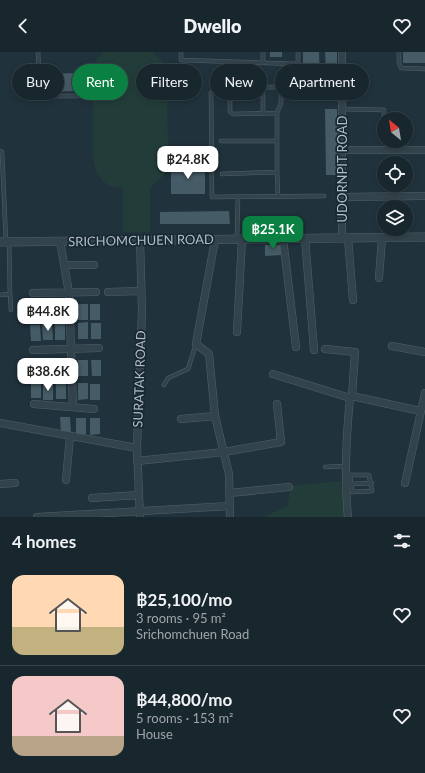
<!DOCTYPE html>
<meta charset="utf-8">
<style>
body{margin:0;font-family:Lato,sans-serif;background:#212e35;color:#f1f3f6;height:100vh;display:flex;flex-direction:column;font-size:15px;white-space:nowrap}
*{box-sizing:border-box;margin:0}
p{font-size:13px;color:#9fa5aa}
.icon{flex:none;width:22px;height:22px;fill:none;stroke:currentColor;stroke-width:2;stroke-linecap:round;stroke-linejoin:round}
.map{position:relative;height:465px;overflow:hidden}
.panel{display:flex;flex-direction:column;background:#18262d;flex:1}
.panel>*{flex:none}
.hud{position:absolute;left:12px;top:12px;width:401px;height:36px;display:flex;gap:8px}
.needle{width:26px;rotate:330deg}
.controls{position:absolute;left:377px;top:60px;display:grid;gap:8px}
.controls a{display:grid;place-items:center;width:36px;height:36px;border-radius:50%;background:#18262d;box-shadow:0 2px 6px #0003,0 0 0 1px #364349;font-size:20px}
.price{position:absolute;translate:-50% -34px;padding:0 9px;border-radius:8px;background:#fff;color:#222;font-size:13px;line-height:26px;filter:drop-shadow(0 1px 2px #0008)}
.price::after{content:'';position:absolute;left:50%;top:24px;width:12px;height:9px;margin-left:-6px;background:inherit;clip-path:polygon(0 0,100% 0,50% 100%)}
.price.selected{background:#0b8043;color:#fff}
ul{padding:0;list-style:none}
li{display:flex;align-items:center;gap:12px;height:100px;padding:0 12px}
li+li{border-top:1px solid #364349}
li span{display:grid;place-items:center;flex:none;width:112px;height:80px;border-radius:12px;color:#555}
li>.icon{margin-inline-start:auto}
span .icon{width:48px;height:48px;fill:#fffc;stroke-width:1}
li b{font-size:17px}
h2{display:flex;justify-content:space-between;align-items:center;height:48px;padding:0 12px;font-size:17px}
.chip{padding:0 14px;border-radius:18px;background:#18262d;box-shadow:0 2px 6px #0003,0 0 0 1px #364349;font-size:14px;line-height:36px}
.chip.selected{background:#0b8043;color:#fff}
header{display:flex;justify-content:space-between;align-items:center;height:52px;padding:0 12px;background:#18262d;font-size:18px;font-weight:800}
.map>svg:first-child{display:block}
</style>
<header><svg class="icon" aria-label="back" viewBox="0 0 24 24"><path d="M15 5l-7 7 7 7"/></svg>Dwello<svg class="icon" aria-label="heart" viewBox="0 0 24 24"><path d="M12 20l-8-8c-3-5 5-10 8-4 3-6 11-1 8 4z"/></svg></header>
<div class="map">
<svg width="425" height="465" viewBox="0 0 425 465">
<rect width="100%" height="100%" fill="#20323c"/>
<path fill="#223d39" d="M103,0H152L167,13L168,111L165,122L150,136V180H123V136C102,134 97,126 93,106V12Z
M341,429L345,465H263L287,455L291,434Z"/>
<path fill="#455b65" d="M270,0H282V5H270Z
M303,0H319L320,25H303Z
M325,0H337V20H326Z
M403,0H425V11H403Z
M79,21L80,39L43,40L42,22Z
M325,57H337L338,123H326Z
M171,113H205V142H171Z
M229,159L230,172H160V160Z
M265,193H282V203L265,204Z
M54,252H64V268H54Z
M78,252H88V268H78Z
M90,252H100V268H90Z
M30,253H40V269L30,270Z
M41,253H51V269H41Z
M88,270V287H78V271Z
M91,271H101V287H91Z
M42,272H52L53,288H43Z
M55,272H65V288H55Z
M30,273H40L41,289H31Z
M30,307H40V324H30Z
M55,307H65V324H55Z
M42,308H52V324H42Z
M78,308H88V324H78Z
M91,308H101V324H92Z
M31,330H41V346H31Z
M56,331H66V347H56Z
M78,331H88V347L78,348Z
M43,332H53V348H43Z
M90,332H100V348H90Z
M60,365H70L71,381H61Z
M76,366H86V382H76Z
M90,366H100V382L90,383Z"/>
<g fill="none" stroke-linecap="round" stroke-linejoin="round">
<g stroke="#516169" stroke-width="4.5">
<path id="service" d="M38,0L40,44H79
M181,0V8L298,12V0
M399,0V11L401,16L425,17
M263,11V0
M298,12L299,26
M211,41L212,145L324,144
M342,57L384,58L383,87
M263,61V35
M277,61L233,62L230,60V36L318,34
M221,89H277
M0,99L2,100L6,190
M277,120V61L281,51V35
M222,122L277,120L278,144
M237,186L238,145
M10,242L11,258
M0,243L10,242L9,191
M164,333L168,326L188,317L196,292
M325,415L345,414
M345,423H369L372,439L352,440L350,423
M351,432L372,431"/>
</g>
<g stroke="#516169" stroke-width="8">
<path id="minor" d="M342,98H425
M342,145L425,144
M305,186L314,298
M342,186V0
M348,186L353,248
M283,187L296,295
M140,188L142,259L137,396L140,465
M215,188L196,292L209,302L215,364L229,422L230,465
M60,189L69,241L73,355
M64,213H94
M379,226L382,186
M108,240L141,239
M33,241L96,240
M237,280L242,187
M392,294L425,300
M325,297L355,300L352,344
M33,298L99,296
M273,322L350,346
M34,352L94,357
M181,367L215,364
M0,371L137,396
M137,409L224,400L281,390L277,352
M66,428L70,384
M405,431L425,341
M0,432L15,431
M230,441L289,435
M92,446L139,443
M37,465L230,454
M348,465C344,425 346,386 350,346L352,344L420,359"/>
</g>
<g stroke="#516169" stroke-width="9">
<path id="tertiary" d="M0,190L425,185"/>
</g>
<use href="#service" stroke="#33434c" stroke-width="3.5"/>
<use href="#minor" stroke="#33434c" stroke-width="7"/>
<use href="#tertiary" stroke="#33434c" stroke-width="8"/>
</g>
<g text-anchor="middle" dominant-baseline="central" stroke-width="3.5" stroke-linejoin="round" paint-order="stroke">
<g font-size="13" fill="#aebec8" stroke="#192830">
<text transform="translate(342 117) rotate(-90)">UDORNPIT ROAD</text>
<text transform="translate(141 188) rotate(-1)">SRICHOMCHUEN ROAD</text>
<text transform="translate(139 327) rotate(-88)">SURATAK ROAD</text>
</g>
</g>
</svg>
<div class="controls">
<a><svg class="needle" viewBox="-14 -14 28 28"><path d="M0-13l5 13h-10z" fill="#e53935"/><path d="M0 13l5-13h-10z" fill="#9fa5aa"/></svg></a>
<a><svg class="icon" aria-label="locate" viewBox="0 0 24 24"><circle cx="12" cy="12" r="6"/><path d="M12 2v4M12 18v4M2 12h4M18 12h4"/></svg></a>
<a><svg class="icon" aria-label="layers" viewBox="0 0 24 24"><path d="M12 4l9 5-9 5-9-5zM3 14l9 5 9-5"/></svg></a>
</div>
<b class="price" style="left:188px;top:128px">฿24.8K</b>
<b class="price selected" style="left:273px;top:198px">฿25.1K</b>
<b class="price" style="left:48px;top:280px">฿44.8K</b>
<b class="price" style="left:48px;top:340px">฿38.6K</b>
<div class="hud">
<a class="chip">Buy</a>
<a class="chip selected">Rent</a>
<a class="chip">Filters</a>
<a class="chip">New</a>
<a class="chip">Apartment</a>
</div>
</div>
<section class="panel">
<h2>4 homes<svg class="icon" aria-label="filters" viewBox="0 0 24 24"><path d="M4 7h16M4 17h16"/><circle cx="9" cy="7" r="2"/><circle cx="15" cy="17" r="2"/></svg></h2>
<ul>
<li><span style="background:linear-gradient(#ffd9b3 65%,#c2b280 0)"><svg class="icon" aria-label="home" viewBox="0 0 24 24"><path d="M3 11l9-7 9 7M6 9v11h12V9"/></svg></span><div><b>฿25,100/mo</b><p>3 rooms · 95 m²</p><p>Srichomchuen Road</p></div><svg class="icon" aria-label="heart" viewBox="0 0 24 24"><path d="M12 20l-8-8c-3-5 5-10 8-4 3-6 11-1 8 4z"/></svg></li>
<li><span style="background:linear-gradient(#f6c9c9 75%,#b9a48a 0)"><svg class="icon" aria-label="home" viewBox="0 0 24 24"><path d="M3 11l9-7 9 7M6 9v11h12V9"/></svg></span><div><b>฿44,800/mo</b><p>5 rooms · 153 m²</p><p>House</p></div><svg class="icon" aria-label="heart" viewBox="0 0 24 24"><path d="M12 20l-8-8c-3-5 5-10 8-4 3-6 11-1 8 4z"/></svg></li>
</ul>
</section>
